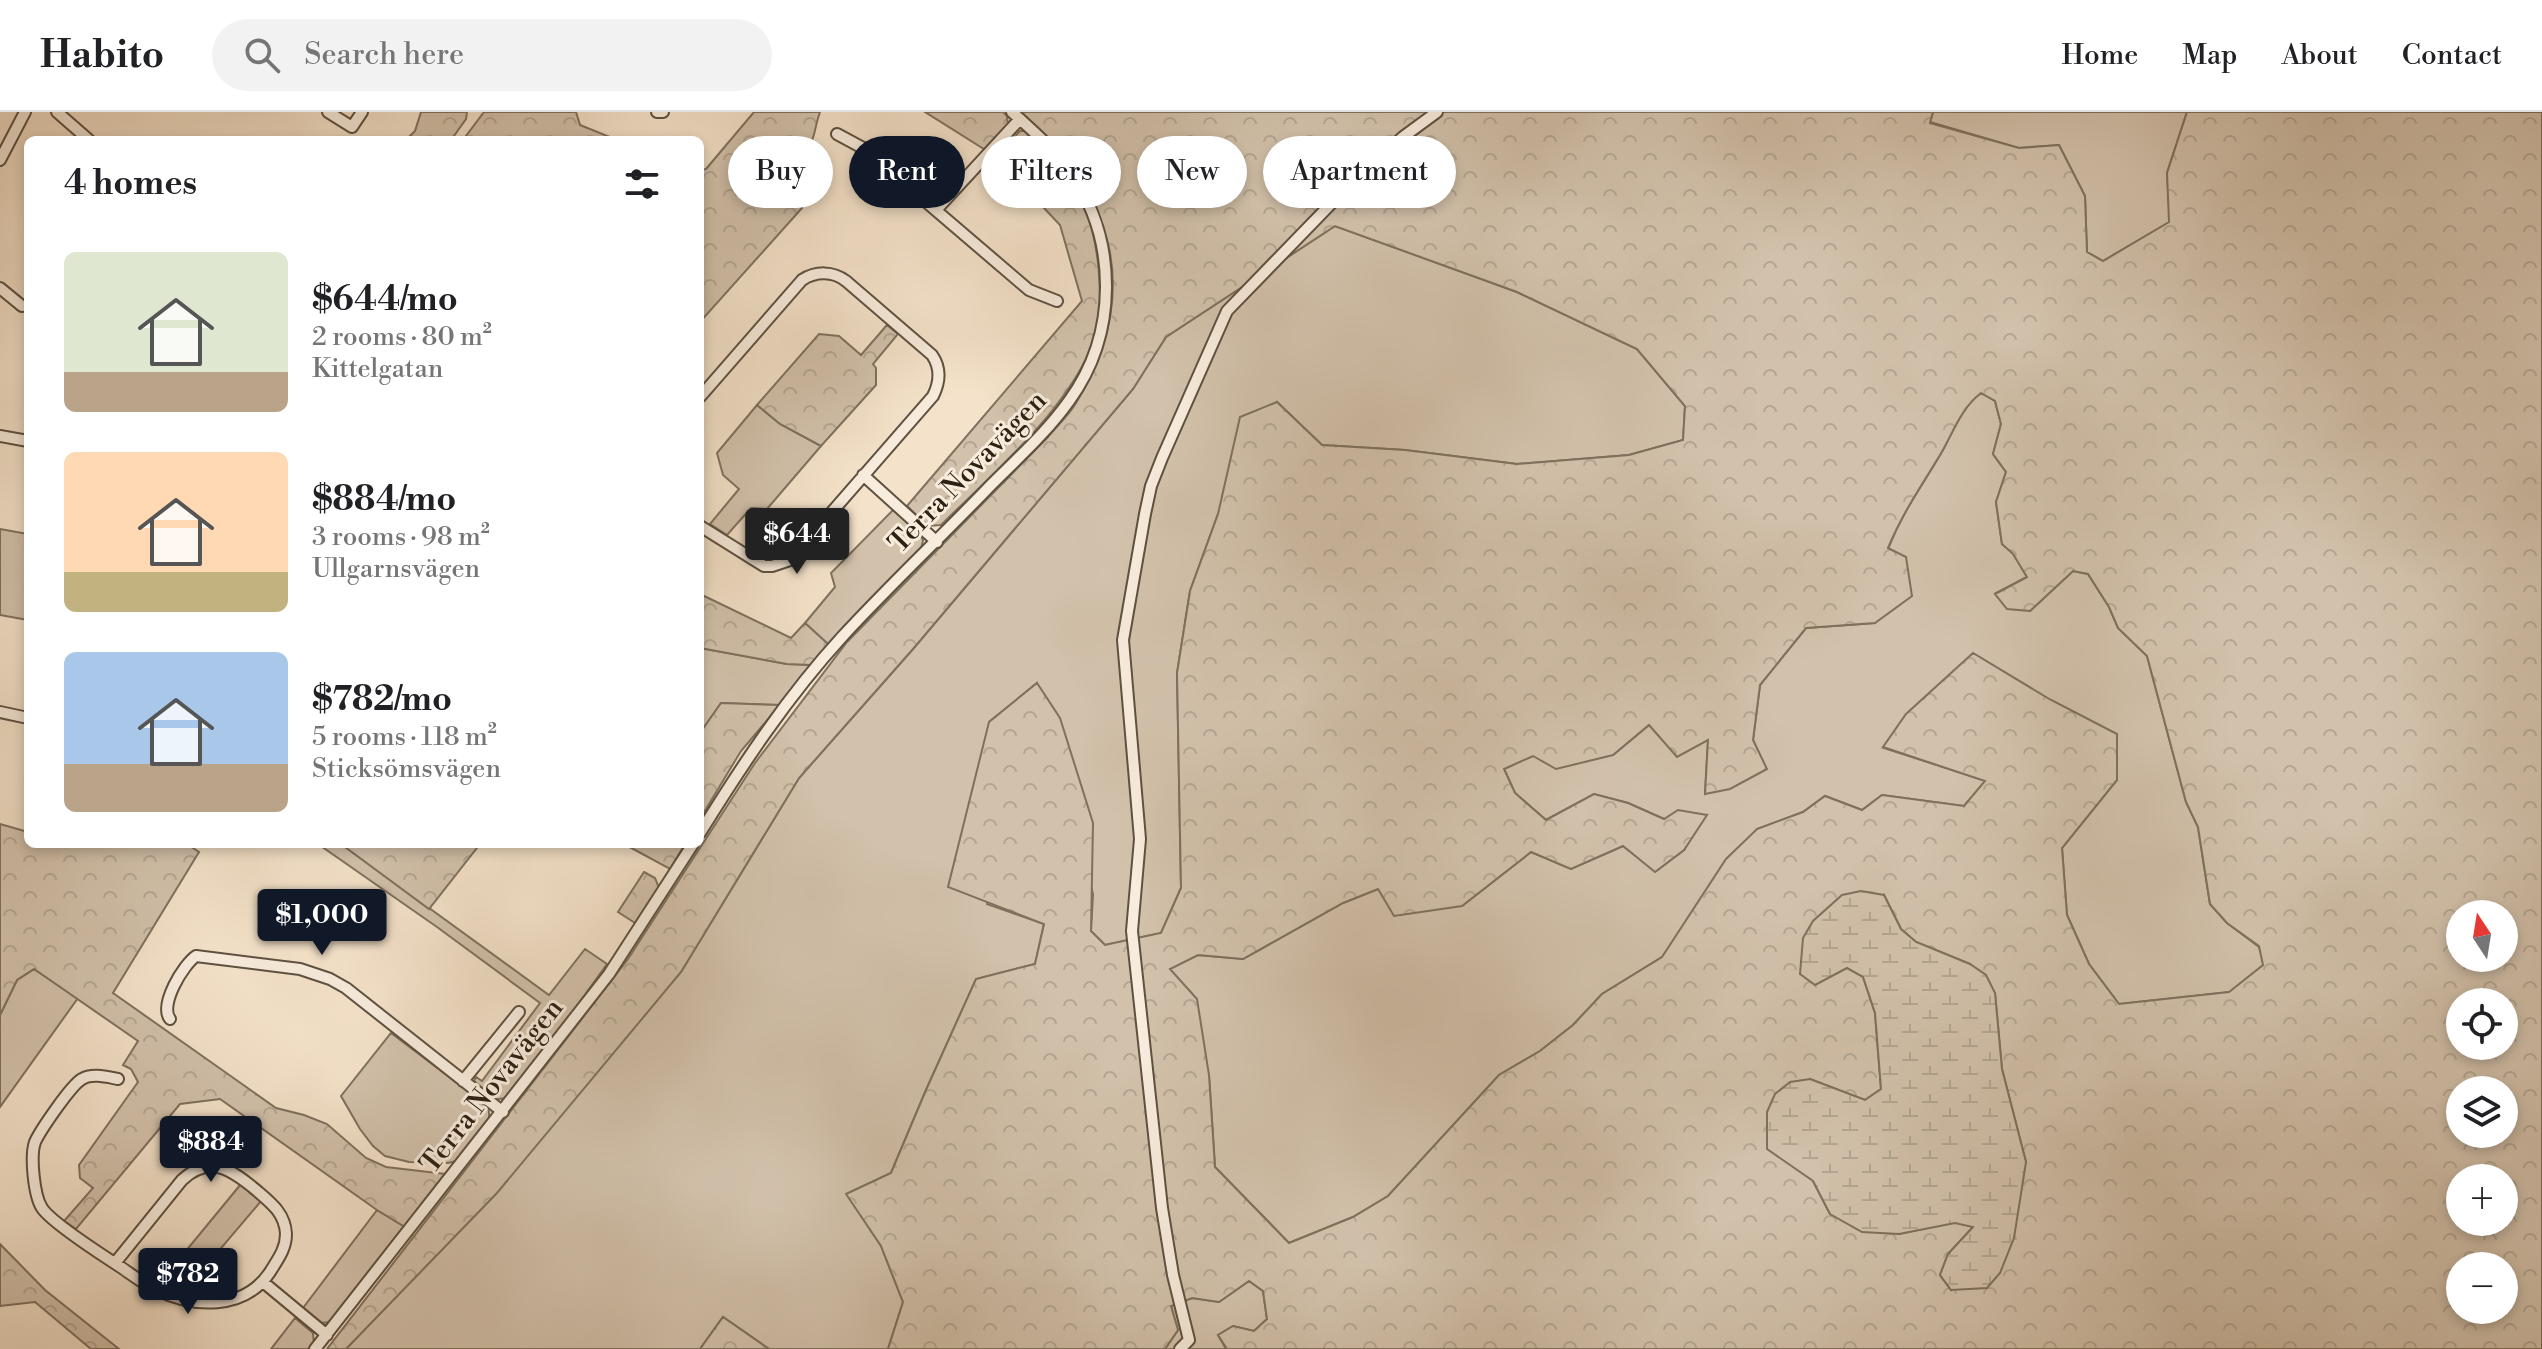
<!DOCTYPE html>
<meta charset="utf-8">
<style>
body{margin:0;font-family:"Libre Bodoni",serif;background:#f2f2f2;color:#202124;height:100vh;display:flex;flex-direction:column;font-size:30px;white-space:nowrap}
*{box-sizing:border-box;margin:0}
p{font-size:26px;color:#757577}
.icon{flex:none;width:44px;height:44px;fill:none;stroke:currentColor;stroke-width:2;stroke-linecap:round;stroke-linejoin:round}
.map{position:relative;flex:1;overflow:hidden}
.drawer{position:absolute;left:24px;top:24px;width:680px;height:712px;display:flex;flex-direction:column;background:#fff;border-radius:12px;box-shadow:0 4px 12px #0003}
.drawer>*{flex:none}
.banner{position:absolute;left:728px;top:24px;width:760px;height:72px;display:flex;gap:16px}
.needle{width:52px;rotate:348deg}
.controls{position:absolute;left:2446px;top:788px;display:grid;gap:16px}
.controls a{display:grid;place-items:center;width:72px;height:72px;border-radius:50%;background:#fff;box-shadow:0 4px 12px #0003;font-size:40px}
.price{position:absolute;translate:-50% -68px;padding:0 18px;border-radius:8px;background:#111827;color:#fff;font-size:26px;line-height:52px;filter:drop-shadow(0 2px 4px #0008)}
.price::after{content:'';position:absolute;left:50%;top:48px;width:24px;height:18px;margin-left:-12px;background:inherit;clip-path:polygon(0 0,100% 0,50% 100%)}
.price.selected{background:#222;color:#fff}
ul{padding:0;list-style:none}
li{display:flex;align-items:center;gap:24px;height:200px;padding:0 40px}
li span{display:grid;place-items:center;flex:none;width:224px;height:160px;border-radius:12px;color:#555}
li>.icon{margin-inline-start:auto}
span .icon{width:96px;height:96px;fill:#fffc;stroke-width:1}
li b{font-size:34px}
h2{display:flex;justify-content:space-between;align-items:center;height:96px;padding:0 40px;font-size:34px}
.tag{padding:0 28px;border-radius:36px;background:#fff;box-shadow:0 4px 12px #0003;font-size:28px;line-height:72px}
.tag.selected{background:#111827;color:#fff}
header{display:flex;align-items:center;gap:48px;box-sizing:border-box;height:112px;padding:0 40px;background:#fff;border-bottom:2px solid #e0e0e0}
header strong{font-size:38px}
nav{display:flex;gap:44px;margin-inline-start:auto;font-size:28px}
.search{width:560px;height:72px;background:#f2f2f2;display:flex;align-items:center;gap:20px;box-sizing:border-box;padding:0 28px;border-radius:44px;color:#757577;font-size:30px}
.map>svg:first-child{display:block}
</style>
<header>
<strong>Habito</strong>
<div class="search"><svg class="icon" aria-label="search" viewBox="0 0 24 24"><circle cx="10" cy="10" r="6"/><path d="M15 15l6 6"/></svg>Search here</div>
<nav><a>Home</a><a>Map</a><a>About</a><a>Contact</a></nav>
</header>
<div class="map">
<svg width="2542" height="1237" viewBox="0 0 2542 1237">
<defs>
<pattern id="forest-crowns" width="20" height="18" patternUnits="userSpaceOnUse" patternTransform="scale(2)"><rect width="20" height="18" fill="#d2c1ab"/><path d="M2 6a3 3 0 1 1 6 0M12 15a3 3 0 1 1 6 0" fill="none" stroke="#b4a692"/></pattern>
<pattern id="wetland-marsh" width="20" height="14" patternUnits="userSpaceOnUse" patternTransform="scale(2)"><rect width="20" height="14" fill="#d2c1ab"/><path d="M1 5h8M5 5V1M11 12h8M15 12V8" fill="none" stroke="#b4a692"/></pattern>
</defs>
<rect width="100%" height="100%" fill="#f4e2ca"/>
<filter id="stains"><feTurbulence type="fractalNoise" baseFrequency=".0025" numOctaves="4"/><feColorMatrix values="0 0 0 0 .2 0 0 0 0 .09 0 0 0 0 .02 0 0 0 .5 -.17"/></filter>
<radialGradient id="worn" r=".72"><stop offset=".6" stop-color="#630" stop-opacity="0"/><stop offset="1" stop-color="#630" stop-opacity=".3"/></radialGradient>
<path fill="#d2c1ab" stroke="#7f715e" stroke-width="2" d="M1933,0H2187L2167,61L2170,110L2103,149L2087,140L2085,84L2059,33L2019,36L1930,10Z
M1335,114L1517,180L1637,237L1685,294L1683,328L1629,343L1517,352L1405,338L1322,333L1277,290L1218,402L1190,479L1177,561L1181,776L1161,821L1105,833L1091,819L1093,782L1037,571L989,610L987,792L1044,812L1035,852L976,867L926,978L891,1061L847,1082L881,1134L903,1190L888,1237H769L723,1205L700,1237H346L394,1186L681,860L799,666L913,537L1133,277L1166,225Z
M1981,281L1995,289L2001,312L1993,342L2006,360L1996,390L2002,432L2013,441L2027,465L1996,481L2030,499L2073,459L2088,462L2109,495L2118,516L2147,544L2186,690L2198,715L2210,792L2227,811L2259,835L2264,853L2230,880L2119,892L2089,852L2067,803L2062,736L2117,668V622L2051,588L1884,636L1986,669L1964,694L1882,683L1862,698L1825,684L1803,700L1757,717L1662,845L1602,882L1573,913L1540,939L1499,963L1388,1084L1353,1105L1289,1131L1215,1055L1209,963L1169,857L1198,843L1243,847L1343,791L1378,777L1462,794L1531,740L1571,757L1623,734L1656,759L1684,738L1706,703L1664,707L1628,691L1594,682L1546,708L1515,681L1504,657L1533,643H1613L1649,613L1708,628L1705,682L1766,657L1753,628L1760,573L1806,516L1875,511L1906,446L1888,437C1903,398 1923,373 1943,338C1954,317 1962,295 1981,281Z
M757,293L780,312L821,334L767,397L751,396L727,423L710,412L739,377L723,363L717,341Z
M893,398L919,419L923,428L921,438L829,533L805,511L835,475L831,461Z
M0,417L28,422V508L0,503Z
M700,536L787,552L811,553L780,593L721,591L700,621Z
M318,732H341L549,883L585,837L607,852L571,902L505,986L494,988L474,969L476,965L482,969L540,891L437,815Z
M34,857L78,886L0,995V903L17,868Z
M391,921L481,989L489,999V1008L456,1049L448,1051L409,1050L385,1044L373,1034L360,1017L341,984Z
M241,1072L262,1088L217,1141L196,1137L164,1177L157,1174Z
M377,1098L405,1115L331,1210L321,1211L303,1196Z
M1249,1169L1263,1179L1267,1207L1254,1219L1233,1214L1218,1223L1226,1237H1165L1178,1218L1171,1194L1192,1186L1219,1190Z
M295,1206L313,1221L314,1232L310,1237H271Z"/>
<path fill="url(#forest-crowns)" stroke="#7f715e" stroke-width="2" fill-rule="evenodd" d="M421,0H467L466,7L451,28H406L415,19Z
M484,0H576L580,13L617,28H463Z
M754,0H820C812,22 818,26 800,44L804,71L802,96L700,210V58L706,57Z
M925,0H1003L1007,4L1008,14L987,39Z
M1021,0H1933L1930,11L2019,36L2059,33L2085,84L2087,140L2103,149L2169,110L2167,61L2187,0H2542V1237H1227L1218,1223L1233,1214L1254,1219L1267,1207L1263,1179L1249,1169L1219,1190L1192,1186L1171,1194L1178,1218L1165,1237H888L903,1190L881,1134L846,1082L891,1061L926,978L976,867L1035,852L1044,812L948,775L989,610L1037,571L1060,606L1093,711L1091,819L1105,833L1161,821L1181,776L1177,561L1190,479L1218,402L1240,305L1277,290L1322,333L1405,338L1517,352L1629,343L1683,328L1685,294L1637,237L1517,180L1335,114L1166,225L1133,277L913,537L799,666L681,860L497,1081L346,1237H327L628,847L755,651L847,530L1048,325C1057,314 1069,303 1076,291C1143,181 1115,82 1021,0ZM1981,281L1995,289L2001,312L1993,342L2006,360L1996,390L2002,432L2013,442L2027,465L1995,482L2007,497L2030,499L2073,459L2088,462L2109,495L2118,516L2147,544L2186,690L2198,715L2210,792L2227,811L2259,834L2263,853L2229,880L2119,892L2089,852L2067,803L2062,736L2117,668V622L2051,588L1973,541L1906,602L1883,635L1985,669L1964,694L1882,683L1862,698L1825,684L1803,700L1757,717L1726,747L1662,845L1602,882L1573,913L1540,939L1499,963L1388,1084L1353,1105L1289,1131L1215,1055L1209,963L1197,887L1170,857L1198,843L1243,847L1343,791L1378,777L1394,804L1462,794L1531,740L1571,757L1623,734L1655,760L1684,738L1707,703L1678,698L1664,707L1628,691L1594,682L1546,708L1515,681L1504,657L1533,644L1556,657L1613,643L1649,613L1677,645L1708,628L1705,682L1730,677L1767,657L1753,628L1760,573L1806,516L1875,511L1912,484L1906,445L1888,436C1902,402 1921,374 1940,343C1953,321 1961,296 1981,281ZM1884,783L1901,817L1916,830L1970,852L1995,881L2002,957L2026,1050L1951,1178L1940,1163L1948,1142L1973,1115L1955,1110L1899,1122L1830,1102L1813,1069L1810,967L1865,988L1881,977L1875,901L1863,865L1847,856ZM2460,802H2504V846H2460ZM2460,890H2504V934H2460ZM2460,978H2504V1022H2460ZM2460,1066H2504V1110H2460ZM2460,1154H2504V1198H2460Z
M1020,19H1028C1039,31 1053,42 1063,54C1084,82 1094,117 1098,151C1100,171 1101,192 1098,212C1085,284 991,363 941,413L928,414L907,394L1082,189L1060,113L996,45Z
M887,213L898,222L873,252L876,256V273L821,334L780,312L757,293L819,222L839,224L861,243Z
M700,482L791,526L805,511L829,533L811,553L787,552L700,536Z
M721,591L780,593L741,639L700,707V621Z
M0,712L28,720V732H187L199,740L113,881L276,996L304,1003L327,1012L366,1046L386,1055L446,1062L405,1115L377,1098L220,987L180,992L76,1117L64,1109L93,1076L80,1066L79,1053L138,970L131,957L123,953L138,929L34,857L17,868L0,903Z
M341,732H480L429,797Z
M624,732H685L670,757Z
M644,760L655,766L659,776L635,811L618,800Z
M0,1132L45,1178L119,1237H91L35,1190L0,1194Z
M723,1205L769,1237H700Z"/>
<path fill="url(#wetland-marsh)" stroke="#7f715e" stroke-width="2" d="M1861,779L1884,783L1901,817L1916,830L1970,852L1986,863L1995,881L2002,957L2026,1050L2014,1126L2000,1161L1987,1176L1951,1178L1940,1163L1948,1142L1973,1115L1955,1111L1899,1122L1862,1120L1830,1102L1813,1069L1767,1037V1000L1775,982L1790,970L1810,967L1865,988L1881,977L1875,901L1863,865L1847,856L1815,873L1800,862L1803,826L1813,809L1842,783Z"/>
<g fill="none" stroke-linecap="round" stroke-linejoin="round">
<g stroke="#5e5140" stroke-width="14">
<path id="street" d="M57,0L89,28
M328,0L352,15L362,0
M657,0H663
M837,22L863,36L1029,178L1057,189
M0,48L25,0
M936,98L1020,7
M0,176L22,194
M700,285L802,168C816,159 833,159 846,169L932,243C941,256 940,270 933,284L790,448L772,454H764L700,414
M0,324L28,329
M863,363L937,430
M0,600L28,606
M700,721C743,652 787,585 842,525C890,473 942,424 991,373C1018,346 1047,320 1069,289C1118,222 1118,129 1071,61C1055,38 1033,19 1012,0
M170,907C159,893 183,853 196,844L300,857L330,867L346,876L503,1000
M463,969L519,900
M115,1151L182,1068C210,1042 232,1058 256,1078C271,1091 285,1101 286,1122C286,1137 278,1147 270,1160C244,1199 193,1196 155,1177C142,1171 131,1162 119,1154C102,1143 51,1110 42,1096C34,1084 30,1044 35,1030C40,1019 71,973 82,967C92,961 107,965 118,967
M263,1170L327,1223
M315,1237L609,862L693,732
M1180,1237L1189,1228L1173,1163L1162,1096L1132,819L1140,727L1123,528L1145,402L1151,374L1162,346L1227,199L1358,64L1403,25L1437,0"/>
</g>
<use href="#street" stroke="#f8ecdd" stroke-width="10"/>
</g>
<g text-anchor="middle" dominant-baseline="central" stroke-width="6" stroke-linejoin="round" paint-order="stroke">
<g font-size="28" fill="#2c2112" stroke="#f8ecdd">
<text transform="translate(968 360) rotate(-46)">Terra Novavägen</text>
<text transform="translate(492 974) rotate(-52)">Terra Novavägen</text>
</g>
</g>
<rect width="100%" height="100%" filter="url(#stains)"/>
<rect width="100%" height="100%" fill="url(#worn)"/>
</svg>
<div class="controls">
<a><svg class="needle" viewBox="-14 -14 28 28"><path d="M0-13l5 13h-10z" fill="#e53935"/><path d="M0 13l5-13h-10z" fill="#757577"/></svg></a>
<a><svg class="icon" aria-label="locate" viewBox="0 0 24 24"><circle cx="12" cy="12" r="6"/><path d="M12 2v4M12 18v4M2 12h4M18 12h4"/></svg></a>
<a><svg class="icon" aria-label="layers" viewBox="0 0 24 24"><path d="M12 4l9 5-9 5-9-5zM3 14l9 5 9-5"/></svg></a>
<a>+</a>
<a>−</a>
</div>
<b class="price selected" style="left:797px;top:464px">$644</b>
<b class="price" style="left:322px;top:845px">$1,000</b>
<b class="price" style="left:211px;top:1072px">$884</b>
<b class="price" style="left:188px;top:1204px">$782</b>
<div class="banner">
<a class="tag">Buy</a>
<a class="tag selected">Rent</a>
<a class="tag">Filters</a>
<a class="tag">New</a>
<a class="tag">Apartment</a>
</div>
<section class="drawer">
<h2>4 homes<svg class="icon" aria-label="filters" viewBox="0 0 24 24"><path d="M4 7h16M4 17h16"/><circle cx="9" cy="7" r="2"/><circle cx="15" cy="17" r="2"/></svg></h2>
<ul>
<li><span style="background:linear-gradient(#dfe7d0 75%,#b9a48a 0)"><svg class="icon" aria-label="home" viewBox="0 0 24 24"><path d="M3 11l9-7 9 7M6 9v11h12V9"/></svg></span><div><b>$644/mo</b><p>2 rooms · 80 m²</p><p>Kittelgatan</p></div></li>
<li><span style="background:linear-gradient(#ffd9b3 75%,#c2b280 0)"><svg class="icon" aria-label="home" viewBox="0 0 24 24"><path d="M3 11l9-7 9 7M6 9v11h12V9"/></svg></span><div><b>$884/mo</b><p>3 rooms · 98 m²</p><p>Ullgarnsvägen</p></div></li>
<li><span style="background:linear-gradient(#a9c7e8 70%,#b9a48a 0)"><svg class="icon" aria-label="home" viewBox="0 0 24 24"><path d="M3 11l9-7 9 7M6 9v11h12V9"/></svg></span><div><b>$782/mo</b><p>5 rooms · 118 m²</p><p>Sticksömsvägen</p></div></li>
</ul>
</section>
</div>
